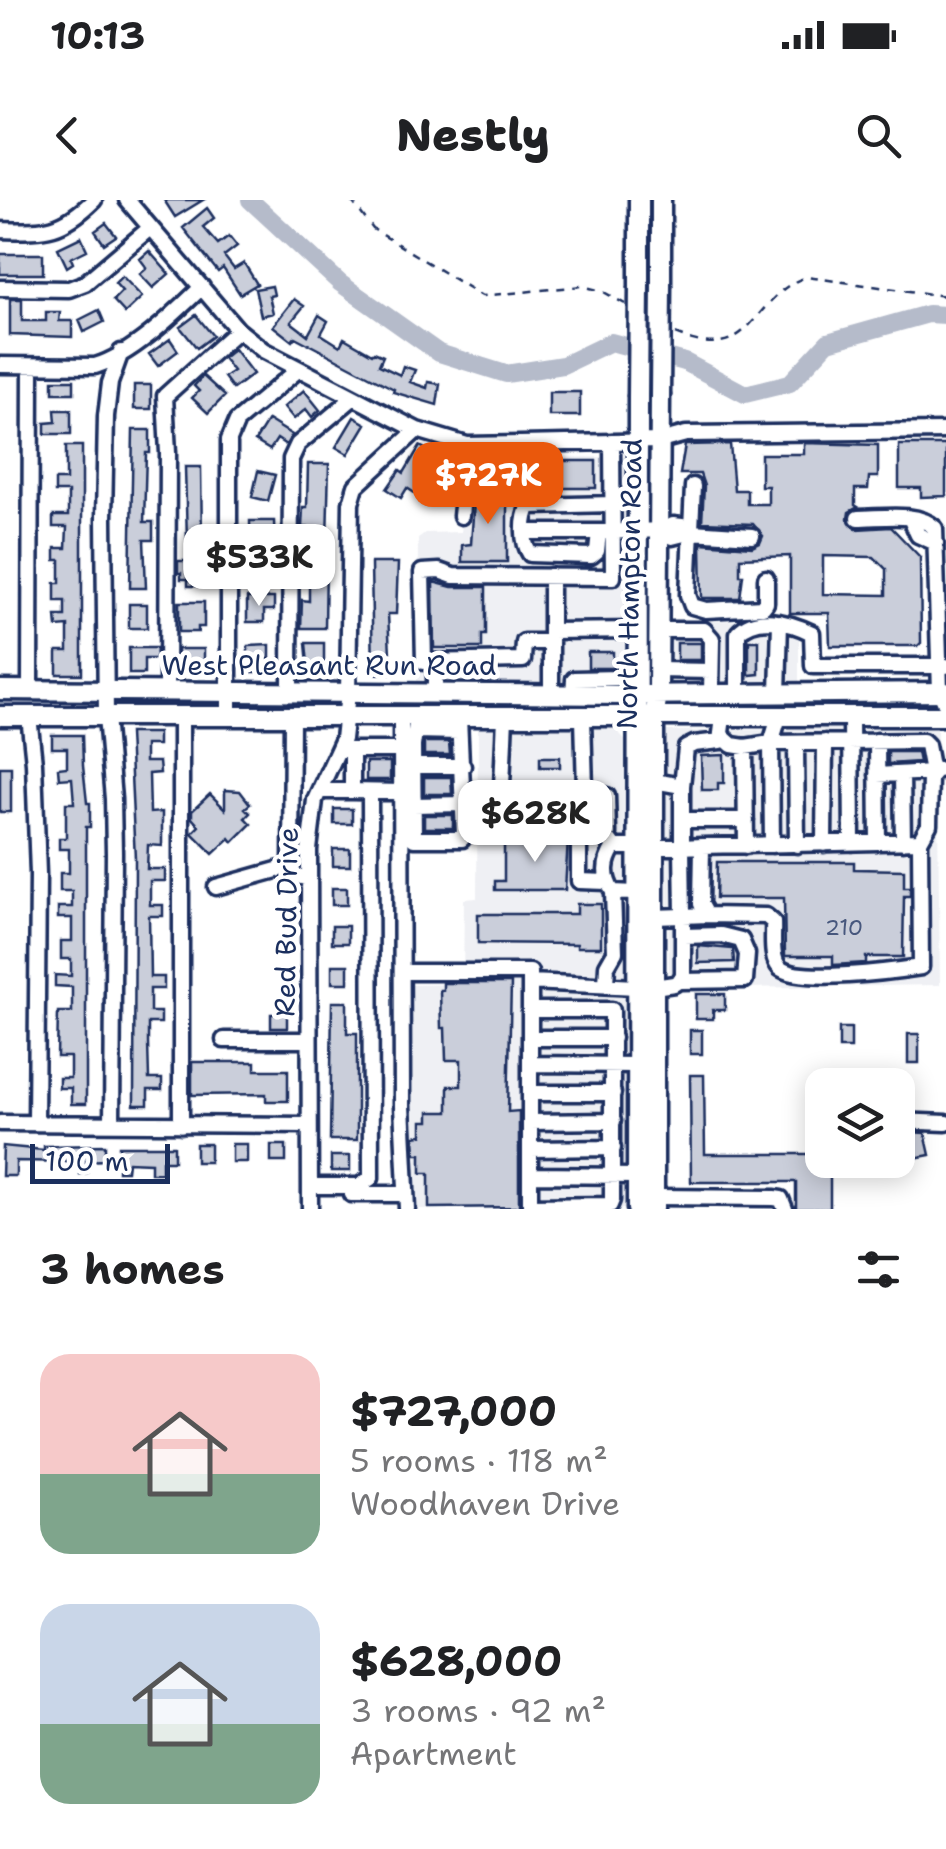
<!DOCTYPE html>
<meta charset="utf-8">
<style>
body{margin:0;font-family:"Shantell Sans",sans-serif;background:#f6f6f6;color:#202124;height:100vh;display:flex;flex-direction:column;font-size:38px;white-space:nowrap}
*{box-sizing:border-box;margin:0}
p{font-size:32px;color:#757577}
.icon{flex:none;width:55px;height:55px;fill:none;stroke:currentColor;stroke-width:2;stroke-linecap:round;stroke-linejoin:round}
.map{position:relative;height:1009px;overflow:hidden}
.sheet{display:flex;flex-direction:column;background:#fff;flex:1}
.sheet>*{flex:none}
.tools{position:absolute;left:805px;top:868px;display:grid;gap:20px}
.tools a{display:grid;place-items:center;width:110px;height:110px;border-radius:20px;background:#fff;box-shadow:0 5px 25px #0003;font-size:50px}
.scale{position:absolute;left:30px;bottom:25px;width:140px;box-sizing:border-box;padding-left:10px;border:5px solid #1b2f5e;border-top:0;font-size:28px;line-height:35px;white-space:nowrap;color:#1b2f5e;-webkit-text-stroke:8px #fff;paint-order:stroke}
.price{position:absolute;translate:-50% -85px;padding:0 22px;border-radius:20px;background:#fff;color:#222;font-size:32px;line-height:65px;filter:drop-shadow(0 2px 5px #0008)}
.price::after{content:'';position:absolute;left:50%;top:60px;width:30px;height:22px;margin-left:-15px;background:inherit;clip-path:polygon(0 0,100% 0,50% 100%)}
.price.active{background:#ea580c;color:#fff}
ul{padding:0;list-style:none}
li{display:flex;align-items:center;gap:30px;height:250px;padding:0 40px}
li span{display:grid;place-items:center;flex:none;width:280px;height:200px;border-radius:30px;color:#555}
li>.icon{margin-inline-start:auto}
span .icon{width:120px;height:120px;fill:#fffc;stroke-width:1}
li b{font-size:42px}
h2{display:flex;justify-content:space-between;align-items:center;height:120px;padding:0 40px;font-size:42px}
.status{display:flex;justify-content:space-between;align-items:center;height:70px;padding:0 50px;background:#fff;direction:ltr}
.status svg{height:28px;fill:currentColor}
header{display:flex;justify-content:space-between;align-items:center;height:130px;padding:0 40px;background:#fff;font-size:45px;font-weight:800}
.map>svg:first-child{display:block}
</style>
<div class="status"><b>10:13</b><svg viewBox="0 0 49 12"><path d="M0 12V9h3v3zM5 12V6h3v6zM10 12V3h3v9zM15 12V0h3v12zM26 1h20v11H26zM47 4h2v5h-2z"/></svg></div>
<header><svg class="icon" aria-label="back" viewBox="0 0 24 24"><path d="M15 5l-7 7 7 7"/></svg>Nestly<svg class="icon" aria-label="search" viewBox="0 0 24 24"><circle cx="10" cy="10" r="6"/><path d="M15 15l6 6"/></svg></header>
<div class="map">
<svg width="946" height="1009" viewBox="0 0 946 1009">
<rect width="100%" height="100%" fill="#fff"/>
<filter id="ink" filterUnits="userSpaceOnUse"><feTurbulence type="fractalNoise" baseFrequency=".01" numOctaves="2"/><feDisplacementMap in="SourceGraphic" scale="20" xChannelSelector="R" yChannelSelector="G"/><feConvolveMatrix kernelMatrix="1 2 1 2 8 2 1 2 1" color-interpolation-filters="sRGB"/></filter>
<g filter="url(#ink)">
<path fill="#eff0f4" d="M626,257L625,487H417L418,338L425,333L461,332L470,258Z
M799,420V485L670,486L671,421Z
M478,527L615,529L626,540L624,700L629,701V1009H400L401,785L463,784L464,699L477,698Z
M937,527L940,785L669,789L666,531Z"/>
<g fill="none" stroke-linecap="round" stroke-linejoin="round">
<path stroke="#b5bbca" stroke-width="18" d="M250,0L340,83L439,153L506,174L563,165L611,142L685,162L745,194L790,183L828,142L928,114L946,115"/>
</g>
<path fill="#caceda" stroke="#1b2f5e" stroke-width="2.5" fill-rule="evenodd" d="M164,0H203L175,17Z
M207,8L214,18L203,27L218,44L229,36L237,46L224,56L234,69L244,63L257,84L240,94L223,68L218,72L183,28Z
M106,23L116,36L104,44L95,31Z
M81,37L87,50L71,58L73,63L67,67L58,48Z
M149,51L169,74L153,88L140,74L147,68L140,59Z
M0,54H43V74H0Z
M122,76L142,97L125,113L113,100L122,91L115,83Z
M272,86L274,95L269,96L273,113L261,116L255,89Z
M10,99H22V121H46V112H60L59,121H72V137L10,135Z
M294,99L304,106L291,122L308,135L319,115L328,121L321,134L340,146L344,138L372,154L374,152L383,156L379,165L400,175L403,166L415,170L410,182L427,188L428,182L440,184L437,205L393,192L394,189L295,137L292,141L273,126Z
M99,110L104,122L84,132L79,120Z
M196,115L213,136L197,148L180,127Z
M170,139L178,151L158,166L149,154Z
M234,149L253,174L233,189L224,177L233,171L223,158Z
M203,176L225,196L208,213L192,198L199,191L194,186Z
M53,180H74V193H53Z
M134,185H151V209H134Z
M304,190L320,210L312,217L306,209L294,219L284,207Z
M549,192H580V216H549Z
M55,210H71V234H45V223L56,222Z
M354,217L366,224L348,254L336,247Z
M268,220L292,235L286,245L277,239L270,250L255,241Z
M133,230H150V253H146L144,322H153V340H144L146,388H130Z
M804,243L878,245V277H869L868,289H855V305L858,307L849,312L848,319L857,329L891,327L920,357L921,443L918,446H830L829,413H790V356L740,358V375H743L740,398H702L701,343L752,347L760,343L763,336L753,324L702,322L704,286L700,274H680L685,245L730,244L734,290H747V304H768V286H761V254H804ZM823,356L874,357L886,369V395L823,394Z
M899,245H946V296L921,297V288H899Z
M66,246H82V474H57V451H68V426L57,427L56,416H65V401H55V383H60V360H55V348H66L67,327H53V316H68V292H55V280H66Z
M420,246L448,262L442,273L429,265L419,282L425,286L419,296L407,288L401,298L387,289L400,270L404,273Z
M509,261H596V288H509Z
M308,264H329L327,340H311V328L302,327L303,307H307Z
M185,267H201L202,341H187Z
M258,271L275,275L268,301L252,297Z
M507,287V362H462V345L471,344L475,288Z
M250,321H274L276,380H251Z
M301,359H326L325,428H301L302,400L309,401V378H301Z
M178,361H204V386H188V379H181V373H178Z
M371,363H398L396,414H388L391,474H373Z
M433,382L452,387H486V435H482V448H434Z
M247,398H274V410H264V422H247Z
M179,402H204V427H198V432H179Z
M129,404H147V428H129Z
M749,441H759V474L749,475Z
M306,443H324V475H309Z
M677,443H701V460H677Z
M270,445V459H263V472H248V446Z
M129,448H157L156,459H144V474H129Z
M178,449H204V474H178Z
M588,452H613V468H588Z
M129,533H158V545H145V562H159L160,573L149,574L150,613L162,612V646L148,645L147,669H165V681H150V705H163V716H149L150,777H164V789H150V812H161V823H148V843L149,879H162V890H148V905H134L135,659Z
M52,535H82L83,566L87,603H90V627H86V904H71V888H59V878H70V857H57L58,812H72V787L55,786V775L71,776V759H61V741H72V718H58V707H72V691H60V673H69V649H59V638H66V603H74L72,578L59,579L58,568L67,567V548H52Z
M424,542H449L450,555H424Z
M888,552H917L919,562L888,564Z
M724,555V583H718V590H702L701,556Z
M540,557H560V567H540Z
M366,562H390V580H366Z
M0,567H11V612H0Z
M424,577H451L452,594H424Z
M225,590L240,591L250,604L245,608L250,613L245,618L251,624L233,642L230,638L213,654L192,633L199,626L192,618V611L210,594L225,609Z
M334,609H352V624H334Z
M424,615H453V628H424Z
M548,638H568L565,690H495V681H504V641H548Z
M333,649H350V666H333Z
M717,662H854V669L904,670V687H910V696H904L903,757H866V763L833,765V756H785L784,698H716Z
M332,688H347V705H332Z
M577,704H601V747H577V744L478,743V714H577Z
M332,726H348V743H332Z
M698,746L733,749L734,762L698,763Z
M332,765H348V783H332Z
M443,783H511L508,912L519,911V1007L429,1008V973H421V954H415L414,936L422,935V921H429V912H448V886H461V860H446L445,828H441L440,790H443Z
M696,794H725V810H713V819H696Z
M332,802H347V833H357V940H330Z
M271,814H287V828H271Z
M839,828H851V848H839Z
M690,830H702V854H690Z
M908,834H919V863H908Z
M192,862H255V870H288V901H266V894L192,895Z
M690,875H704L705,954H822V960H830V1009H796V982H691Z
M909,932L925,933L930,955L914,958Z
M196,944H210V962H196Z
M232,944H247V962H232Z
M105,945V960L87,961V973L80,974L79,962L16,961V976H2L3,946L44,950V946Z
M271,945H286V962H271Z
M119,946H174V961H162V973H151V963L128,962L127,971H118Z
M331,956H350V971H331Z"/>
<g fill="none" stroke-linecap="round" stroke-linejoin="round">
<g stroke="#1b2f5e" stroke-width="21">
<path id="minor" d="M127,0L238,130L263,150L417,230L467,245L660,241L686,234L946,231
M0,30C45,31 60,33 94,0
M0,88L69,89L85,83L150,28
M0,165L95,166C132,155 174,114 202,87
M612,242L613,377L453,376L439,371L422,372L424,462L523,460L524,442H551V431L637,430
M693,286L688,395L692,406L706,410L763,407L766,403V378
M613,304L529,306C522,319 522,342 530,354L591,356L597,351L599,332L665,330L673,325L682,326L684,333
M461,316L466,268L473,263V245
M858,318C882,318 917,311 935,328L940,492L946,506
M910,318L918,335L936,343
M665,330L672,337L692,332L752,336
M525,332H599
M551,376V431
M658,430H704L712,439L711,494
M551,442V494
M658,470L711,471
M30,491L31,166
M167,492L168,253L165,196L238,130
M290,492L291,259L298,244L353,198
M435,493V463
M573,494L574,479L619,478L624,472L637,471
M738,494V433C756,413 790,422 812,433L813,466H946
M778,494L780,422
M29,516L34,563L38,674L36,923
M229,516V240L237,221L298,170
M292,517L291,666L295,676L309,678
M401,517L402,906L407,1009
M417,517L413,546L414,639H462L464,634L459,517
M505,517L501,609L511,623C545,623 597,612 614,647H636
M851,517L852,643
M583,518L585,589L591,595L607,596L608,633
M416,531L459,532
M723,537L732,545L745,547L771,543L923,541L927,545L932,572L877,575
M877,541L878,642
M796,543L797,645
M745,547L746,646
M344,550H401
M352,552V591L402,592
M412,566H463
M902,574L903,642
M654,581L682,586V647L702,646
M682,586L686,548L694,544L720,541L723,517
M319,591H352
M500,592H587
M413,605L464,604
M682,620H746
M579,623V681L607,682
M920,641L921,767C895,771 799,784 780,768C770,758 774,735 773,722L766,716L707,715L701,704L702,646L920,641L929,625L930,577L936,570L946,569
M824,644L825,542
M772,645L771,543L779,517
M614,647C604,662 603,676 613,692L636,693
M654,647H682L683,716L654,717
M216,687L291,666
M403,772H530V782L637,787
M681,781L745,780L747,754L741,740L721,735L683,736
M606,784L607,766L615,752L613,692
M654,787L674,784L683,778V716L707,715
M530,838H613
M224,840H309
M530,864L637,865
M530,893H613
M898,921L946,923
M530,922L613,921
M0,923L309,925
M112,924L114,653L113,599L106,516L104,318L106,216L110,183L121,152
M181,925V516
M530,949L613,948
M530,975L637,976
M310,986H359L371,978L370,592
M351,994H406
M654,997L774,998L781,999L785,1009
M530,1006L610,1005L612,1000V810H530
M310,1009L309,650L315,600L343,539L348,493L351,303L356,286L417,230
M530,1009V782"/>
</g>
<g stroke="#1b2f5e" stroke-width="25">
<path id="major" d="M661,85V0
M639,86V0
M0,490L626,495L946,492
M0,516H946
M637,1009L638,197
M654,1009V518L658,494L660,196"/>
</g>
<path stroke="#1b2f5e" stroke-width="2.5" stroke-dasharray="8 8" stroke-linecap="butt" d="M351,0L373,29L482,96L582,86L602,91L625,104
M675,134C756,168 750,94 807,77L946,96"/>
<use href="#minor" stroke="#fff" stroke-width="14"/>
<use href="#major" stroke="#fff" stroke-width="18"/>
<g stroke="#1b2f5e" stroke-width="25" stroke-linecap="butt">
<path id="major-bridge" d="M660,196L661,85
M638,197L639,86"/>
</g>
<use href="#major-bridge" stroke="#fff" stroke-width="18"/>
</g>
</g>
<g text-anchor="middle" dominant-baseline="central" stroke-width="9" stroke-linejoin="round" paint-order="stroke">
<g font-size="22" fill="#47577d">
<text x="844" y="727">210</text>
</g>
<g font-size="28" fill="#1b2f5e" stroke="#fff">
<text transform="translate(629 384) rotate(-89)">North Hampton Road</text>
<text x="329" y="465">West Pleasant Run Road</text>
<text transform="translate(286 722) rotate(-89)">Red Bud Drive</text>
</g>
</g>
</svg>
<div class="tools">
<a><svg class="icon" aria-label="layers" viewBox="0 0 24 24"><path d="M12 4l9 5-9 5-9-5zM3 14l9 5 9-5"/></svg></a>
</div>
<div class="scale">100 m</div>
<b class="price active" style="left:488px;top:327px">$727K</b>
<b class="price" style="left:259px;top:409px">$533K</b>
<b class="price" style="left:535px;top:665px">$628K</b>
</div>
<section class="sheet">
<h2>3 homes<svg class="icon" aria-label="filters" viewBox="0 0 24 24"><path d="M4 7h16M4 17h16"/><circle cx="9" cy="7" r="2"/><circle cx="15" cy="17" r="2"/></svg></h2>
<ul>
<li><span style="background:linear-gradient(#f6c9c9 60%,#7fa58c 0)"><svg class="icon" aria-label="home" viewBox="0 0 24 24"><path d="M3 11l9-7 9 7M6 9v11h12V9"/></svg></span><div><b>$727,000</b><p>5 rooms · 118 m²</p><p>Woodhaven Drive</p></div></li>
<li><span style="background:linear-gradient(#c9d6e8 60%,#7fa58c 0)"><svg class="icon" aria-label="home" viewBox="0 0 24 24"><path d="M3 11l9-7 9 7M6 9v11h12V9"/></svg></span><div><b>$628,000</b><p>3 rooms · 92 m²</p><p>Apartment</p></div></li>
</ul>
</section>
